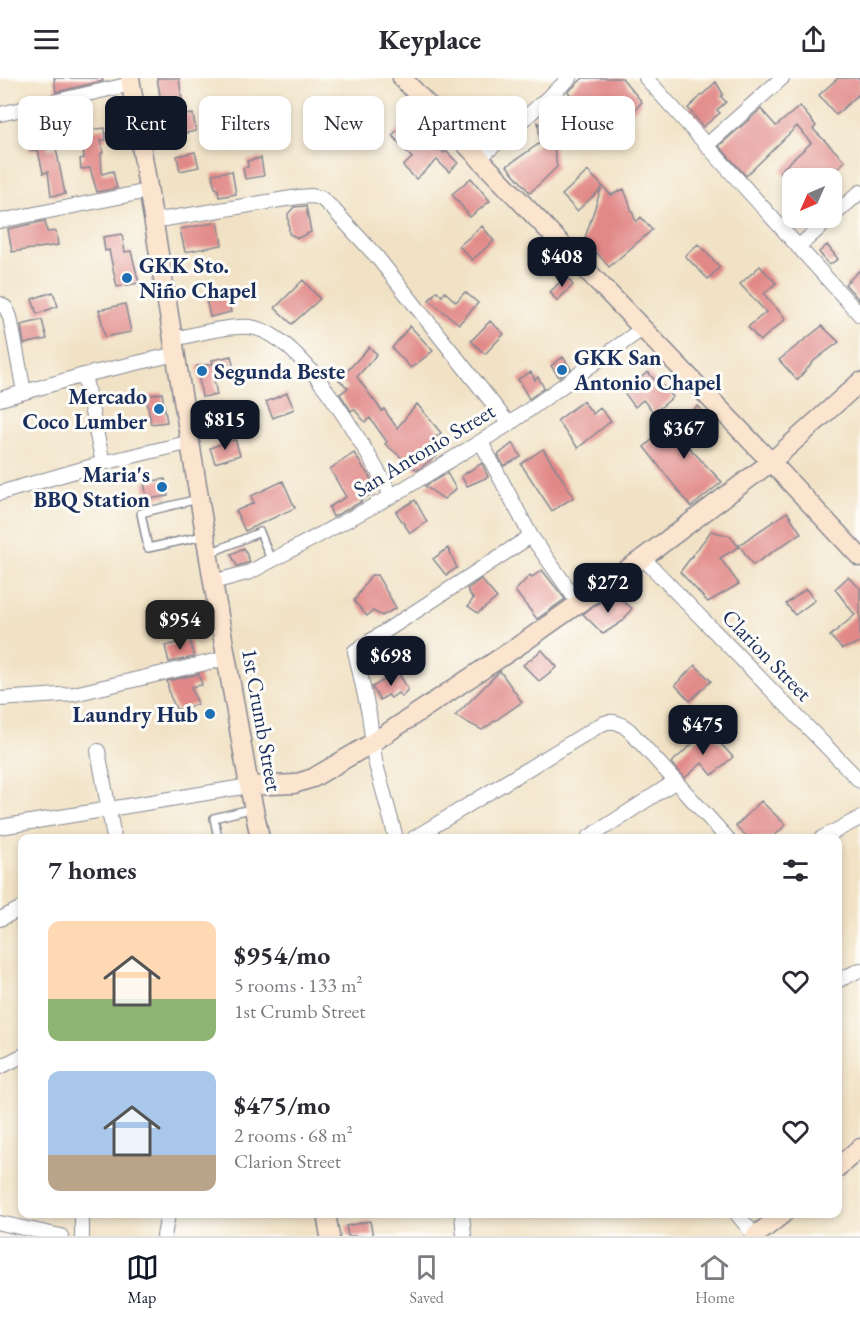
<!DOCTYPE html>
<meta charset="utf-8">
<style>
body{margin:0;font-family:"EB Garamond",serif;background:#f2f2f3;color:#2b2b33;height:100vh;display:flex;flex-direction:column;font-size:22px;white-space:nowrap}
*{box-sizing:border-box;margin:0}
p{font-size:20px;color:#7c7c81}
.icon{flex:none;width:33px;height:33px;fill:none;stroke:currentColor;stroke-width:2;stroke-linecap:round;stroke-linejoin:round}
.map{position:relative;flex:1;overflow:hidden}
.sheet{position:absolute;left:18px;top:756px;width:824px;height:384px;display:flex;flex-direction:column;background:#fff;border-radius:12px;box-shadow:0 3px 9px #0003}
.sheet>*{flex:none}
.guide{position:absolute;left:18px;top:18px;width:825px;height:54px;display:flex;gap:12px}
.needle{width:39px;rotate:225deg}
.buttons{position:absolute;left:782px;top:90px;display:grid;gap:12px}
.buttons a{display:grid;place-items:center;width:60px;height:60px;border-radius:12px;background:#fff;box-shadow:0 3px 9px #0003;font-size:30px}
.price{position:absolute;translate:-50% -51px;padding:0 14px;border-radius:12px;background:#111827;color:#fff;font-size:20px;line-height:39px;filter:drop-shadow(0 2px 3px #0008)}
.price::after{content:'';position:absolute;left:50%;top:36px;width:18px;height:14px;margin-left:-9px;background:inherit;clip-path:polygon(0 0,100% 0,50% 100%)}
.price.current{background:#222;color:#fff}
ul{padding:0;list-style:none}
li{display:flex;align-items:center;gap:18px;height:150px;padding:0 30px}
li span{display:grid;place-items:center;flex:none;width:168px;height:120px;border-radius:12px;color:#555}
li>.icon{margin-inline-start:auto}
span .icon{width:72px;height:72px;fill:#fffc;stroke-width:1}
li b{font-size:26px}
h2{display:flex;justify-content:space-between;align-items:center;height:72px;padding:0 30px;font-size:26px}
.chip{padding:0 21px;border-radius:12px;background:#fff;box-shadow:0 3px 9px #0003;font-size:21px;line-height:54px}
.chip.current{background:#111827;color:#fff}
header{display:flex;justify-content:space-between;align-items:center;height:78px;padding:0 30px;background:#fff;font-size:27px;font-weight:800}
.tab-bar{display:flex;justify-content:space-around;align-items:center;height:84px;border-top:2px solid #e1e1e2;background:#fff;font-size:16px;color:#7c7c81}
.tab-bar a{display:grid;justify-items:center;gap:3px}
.tab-bar .current{color:#111827}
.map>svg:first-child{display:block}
</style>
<header><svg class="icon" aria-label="menu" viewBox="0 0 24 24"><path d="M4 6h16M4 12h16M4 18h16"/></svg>Keyplace<svg class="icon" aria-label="share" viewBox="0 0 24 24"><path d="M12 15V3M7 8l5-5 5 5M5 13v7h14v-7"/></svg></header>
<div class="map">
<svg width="860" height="1158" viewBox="0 0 860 1158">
<rect width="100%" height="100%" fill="#fdfcf7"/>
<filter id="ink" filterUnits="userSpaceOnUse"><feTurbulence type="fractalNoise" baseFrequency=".0167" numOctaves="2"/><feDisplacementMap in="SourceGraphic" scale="12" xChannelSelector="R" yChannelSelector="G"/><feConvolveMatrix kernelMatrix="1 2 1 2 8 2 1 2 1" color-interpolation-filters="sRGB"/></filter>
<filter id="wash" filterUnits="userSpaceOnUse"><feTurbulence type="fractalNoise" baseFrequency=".008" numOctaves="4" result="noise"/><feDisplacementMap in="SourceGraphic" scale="24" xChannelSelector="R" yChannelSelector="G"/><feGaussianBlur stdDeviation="1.35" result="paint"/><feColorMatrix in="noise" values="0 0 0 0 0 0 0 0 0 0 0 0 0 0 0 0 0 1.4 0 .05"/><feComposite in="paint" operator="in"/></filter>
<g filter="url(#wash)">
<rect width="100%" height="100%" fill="#f1e2c5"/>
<g id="blocks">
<path fill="#e18988" d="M54,0H102L103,3L56,14Z
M157,0H179L184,37L193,36L196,53L167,59Z
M583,0H622L642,24L612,56L568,14Z
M838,0H860V15L836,37L819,17Z
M716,4L723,16L721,19L726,24L717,32L720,35L703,49L688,30Z
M800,28L816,48L813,51L845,83L828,100H787L780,93L811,65L797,48L746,98L719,68L761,31L776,48Z
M234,34L236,48L223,50L221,36Z
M44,44L48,71L56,70L65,116L51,118L48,94L43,95L38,72L30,73L25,47Z
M538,44L552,57L557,89L530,115L507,88L540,65Z
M406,45L430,72L435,67L444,75L446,73L458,85L449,94L437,82L416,101L403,88L412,80L392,57Z
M105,50L106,62H101L103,75H101L102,96L113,93L117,110L97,114L90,90L81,91L80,81L84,80L81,53Z
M195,74L199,89L180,93L177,78Z
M261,80L264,98L245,101L243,90L248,89L247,83Z
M232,93L236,116L219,119L218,111L215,110L212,96Z
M588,93L611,117L624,111L636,144L641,139L652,152L609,189L597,175L592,179L582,169L601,111L577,133L562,117Z
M471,100L490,123L470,139L452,116Z
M306,128L311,154L298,160L289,156L288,136L294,129Z
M45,143L47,154L56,153L58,167L12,174L8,151Z
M218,144L222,167L185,174L180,151Z
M482,148L494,163L472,182L459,168Z
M122,156L125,174L131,173L139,205L117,209L109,172L105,173L103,159Z
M698,166L720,189L708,201L685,178Z
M827,167L838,181L829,187L819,174Z
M760,188L776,205L764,216L786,241L760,263L748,249L766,234L740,206Z
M860,192V223L845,206Z
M566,198L573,207L557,223L550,214Z
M303,202L320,221L292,246L275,230Z
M225,212L231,234L210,239L205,216Z
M437,213L442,218L445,214L456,224L465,214L478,225L459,246L429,222Z
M53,214L58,228L37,236L32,221Z
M125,226L131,254L105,259L99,232Z
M42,242L47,261L24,266L21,247Z
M490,243L504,256L485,276L471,263Z
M410,248L433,273L411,290L392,270Z
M822,248L839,264L815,282L797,302L779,282Z
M369,269L377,276L357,299L382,333L384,331L397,350L417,326L441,355L431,363L437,378L417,392L385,366L387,364L370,340L365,344L354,331L351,333L340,316L348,310L339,302Z
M231,278L235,296L214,301L217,317L202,319L197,288L213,286L212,282Z
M563,279L571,291L559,299L551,288Z
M531,294L535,302L538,299L544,310L529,321L518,301Z
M648,294L661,310L663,308L673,319L654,335L643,322L635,329L623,313Z
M162,315L167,344L151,346L146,318Z
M287,315L294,331L273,340L266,324Z
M583,323L593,336L600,330L611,343L578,370L557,343Z
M698,328L707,338L680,360L722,404L691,429L644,369L656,358L658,361Z
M235,361L240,377L215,385L210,370Z
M513,365L521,379L504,388L498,377Z
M543,371L574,419L552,433L521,386Z
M354,375L378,412L360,423L361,424L333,439L329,429L346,419L330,391Z
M482,385L488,399L467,408L461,398Z
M447,395L456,411L444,421L425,408Z
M165,401L168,418L147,421L144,404Z
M283,403L295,430L245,453L236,433L254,425L251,418Z
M415,422L427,444L410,455L396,434Z
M787,434L801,455L753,487L739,467Z
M711,453L730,458L739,469L720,480L739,506L708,524L680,494Z
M244,470L250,484L237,488L231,476Z
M448,470L457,490L446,497L433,481Z
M542,492L565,521L537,541L515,513L530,497L532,499Z
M371,497H377L396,530L382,538L373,533L367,538L354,523Z
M848,499L860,510V565L842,571L830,558L855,537L835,511Z
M481,501L497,520L478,535L468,528L473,521L467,511Z
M806,511L815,522L795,537L786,526Z
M612,516L632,530L623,543L603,556L583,536Z
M190,562L194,579L169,584L165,568Z
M542,572L557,589L539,603L523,587Z
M695,587L711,603L690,623L675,607Z
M500,593L522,624L482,652L455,638Z
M398,594L408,611L402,619L398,615L391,620L388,617L380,622L372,609Z
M199,596L202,607L191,609L198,626L177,632L170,618L167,603Z
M708,652L733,679L712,697L702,685L685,700L671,685Z
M761,723L786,747L772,760H748L736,748Z
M370,1143L373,1158H348L346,1148Z"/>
</g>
</g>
<g filter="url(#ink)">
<use href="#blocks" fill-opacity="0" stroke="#868892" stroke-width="1.5"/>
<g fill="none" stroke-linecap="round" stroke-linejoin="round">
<g stroke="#868892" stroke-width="10">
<path id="lane" d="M198,421L141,435L148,470L203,458
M210,475L260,454L271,482
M218,760L214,740L254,730"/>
</g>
<g stroke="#868892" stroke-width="16">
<path id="street" d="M646,0L860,237
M0,36L131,6
M707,67L782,0
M480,80L570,0
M0,143L148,113
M153,143L298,119L312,118L321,120L332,130L377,179L509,346
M798,169L860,114
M0,226L6,230L10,239L24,314
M173,261C194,257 235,245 255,250C307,262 366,373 392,418
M84,297L103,385
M0,321L84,297L176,276
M481,364L531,458L579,526
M0,415L103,385L191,364
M643,480L860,703
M213,504L250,494L392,418L509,346L642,251
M0,621L74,616L227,580
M98,673L114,760
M0,749L249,708
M396,760L375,683L369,636L355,573L531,458
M414,760L600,647C612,641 619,644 629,652L727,760
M588,760L676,703
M822,760L860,740
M0,841L22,830
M837,903L860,892
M0,989L22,978
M82,1136V1158
M462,1136L464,1158
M737,1136L755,1158
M0,1145L61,1158
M164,1158L168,1136"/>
</g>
<g stroke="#868892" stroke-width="21">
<path id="secondary" d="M130,0L213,504L249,708L260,760
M402,0L771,384L860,479
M249,708L294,706L313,700L372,665L524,564L643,480L771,384L860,304
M837,1090L860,1070
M326,1136L330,1158
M755,1158L783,1136"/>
</g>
<use href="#lane" stroke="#fff" stroke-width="7"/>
<use href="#street" stroke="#fff" stroke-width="14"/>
<use href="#secondary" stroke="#fce5cf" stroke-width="18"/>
</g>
</g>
<g fill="#1f6fb2" stroke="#fdfcf7" stroke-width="2">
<circle cx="127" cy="200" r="6"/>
<circle cx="562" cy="292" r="6"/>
<circle cx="202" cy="293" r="6"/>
<circle cx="159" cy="331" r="6"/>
<circle cx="162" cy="409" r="6"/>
<circle cx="210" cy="636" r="6"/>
</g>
<g text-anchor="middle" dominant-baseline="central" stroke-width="6" stroke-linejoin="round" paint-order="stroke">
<g font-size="22" font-weight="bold" fill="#1b2f5e" stroke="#fdfcf7" text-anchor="start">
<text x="139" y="187">GKK Sto.<tspan x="139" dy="25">Niño Chapel</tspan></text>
<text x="574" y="279">GKK San<tspan x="574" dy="25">Antonio Chapel</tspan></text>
<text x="214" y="293">Segunda Beste</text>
<text x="147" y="318" text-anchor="end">Mercado<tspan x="147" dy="25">Coco Lumber</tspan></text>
<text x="150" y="396" text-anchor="end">Maria's<tspan x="150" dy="25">BBQ Station</tspan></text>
<text x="198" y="636" text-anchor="end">Laundry Hub</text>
</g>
<g font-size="22" fill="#1b2f5e" stroke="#fdfcf7">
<text transform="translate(424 372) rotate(-31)">San Antonio Street</text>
<text transform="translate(767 577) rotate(46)">Clarion Street</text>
<text transform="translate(262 642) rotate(80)">1st Crumb Street</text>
</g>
</g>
</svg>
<div class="buttons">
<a><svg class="needle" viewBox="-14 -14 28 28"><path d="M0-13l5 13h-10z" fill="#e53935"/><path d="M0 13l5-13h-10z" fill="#7c7c81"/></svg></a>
</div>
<b class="price" style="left:562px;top:210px">$408</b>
<b class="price" style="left:225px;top:373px">$815</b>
<b class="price" style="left:684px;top:382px">$367</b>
<b class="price" style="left:608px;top:536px">$272</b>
<b class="price current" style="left:180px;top:573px">$954</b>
<b class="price" style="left:391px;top:609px">$698</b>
<b class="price" style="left:703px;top:678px">$475</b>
<div class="guide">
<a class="chip">Buy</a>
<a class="chip current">Rent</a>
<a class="chip">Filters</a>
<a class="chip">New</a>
<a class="chip">Apartment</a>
<a class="chip">House</a>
</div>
<section class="sheet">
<h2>7 homes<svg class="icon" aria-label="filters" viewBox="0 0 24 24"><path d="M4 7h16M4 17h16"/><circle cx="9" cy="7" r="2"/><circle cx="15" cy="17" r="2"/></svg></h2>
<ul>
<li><span style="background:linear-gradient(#ffd9b3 65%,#8fb573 0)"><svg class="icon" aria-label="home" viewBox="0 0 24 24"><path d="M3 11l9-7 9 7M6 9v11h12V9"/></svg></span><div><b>$954/mo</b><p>5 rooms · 133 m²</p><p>1st Crumb Street</p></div><svg class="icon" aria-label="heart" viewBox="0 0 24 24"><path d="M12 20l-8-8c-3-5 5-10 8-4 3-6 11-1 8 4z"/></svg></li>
<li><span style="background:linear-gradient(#a9c7e8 70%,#b9a48a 0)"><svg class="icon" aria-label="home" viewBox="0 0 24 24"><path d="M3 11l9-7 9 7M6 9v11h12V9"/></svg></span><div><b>$475/mo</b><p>2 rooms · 68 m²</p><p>Clarion Street</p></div><svg class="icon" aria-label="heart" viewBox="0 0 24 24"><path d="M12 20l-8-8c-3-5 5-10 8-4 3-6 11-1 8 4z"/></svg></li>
</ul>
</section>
</div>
<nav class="tab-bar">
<a class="current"><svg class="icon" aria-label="map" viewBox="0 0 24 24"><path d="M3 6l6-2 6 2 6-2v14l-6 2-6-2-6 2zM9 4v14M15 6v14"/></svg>Map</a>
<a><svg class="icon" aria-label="saved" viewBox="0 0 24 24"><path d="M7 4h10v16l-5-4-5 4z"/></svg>Saved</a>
<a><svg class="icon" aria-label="home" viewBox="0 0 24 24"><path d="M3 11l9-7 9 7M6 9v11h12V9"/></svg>Home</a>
</nav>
